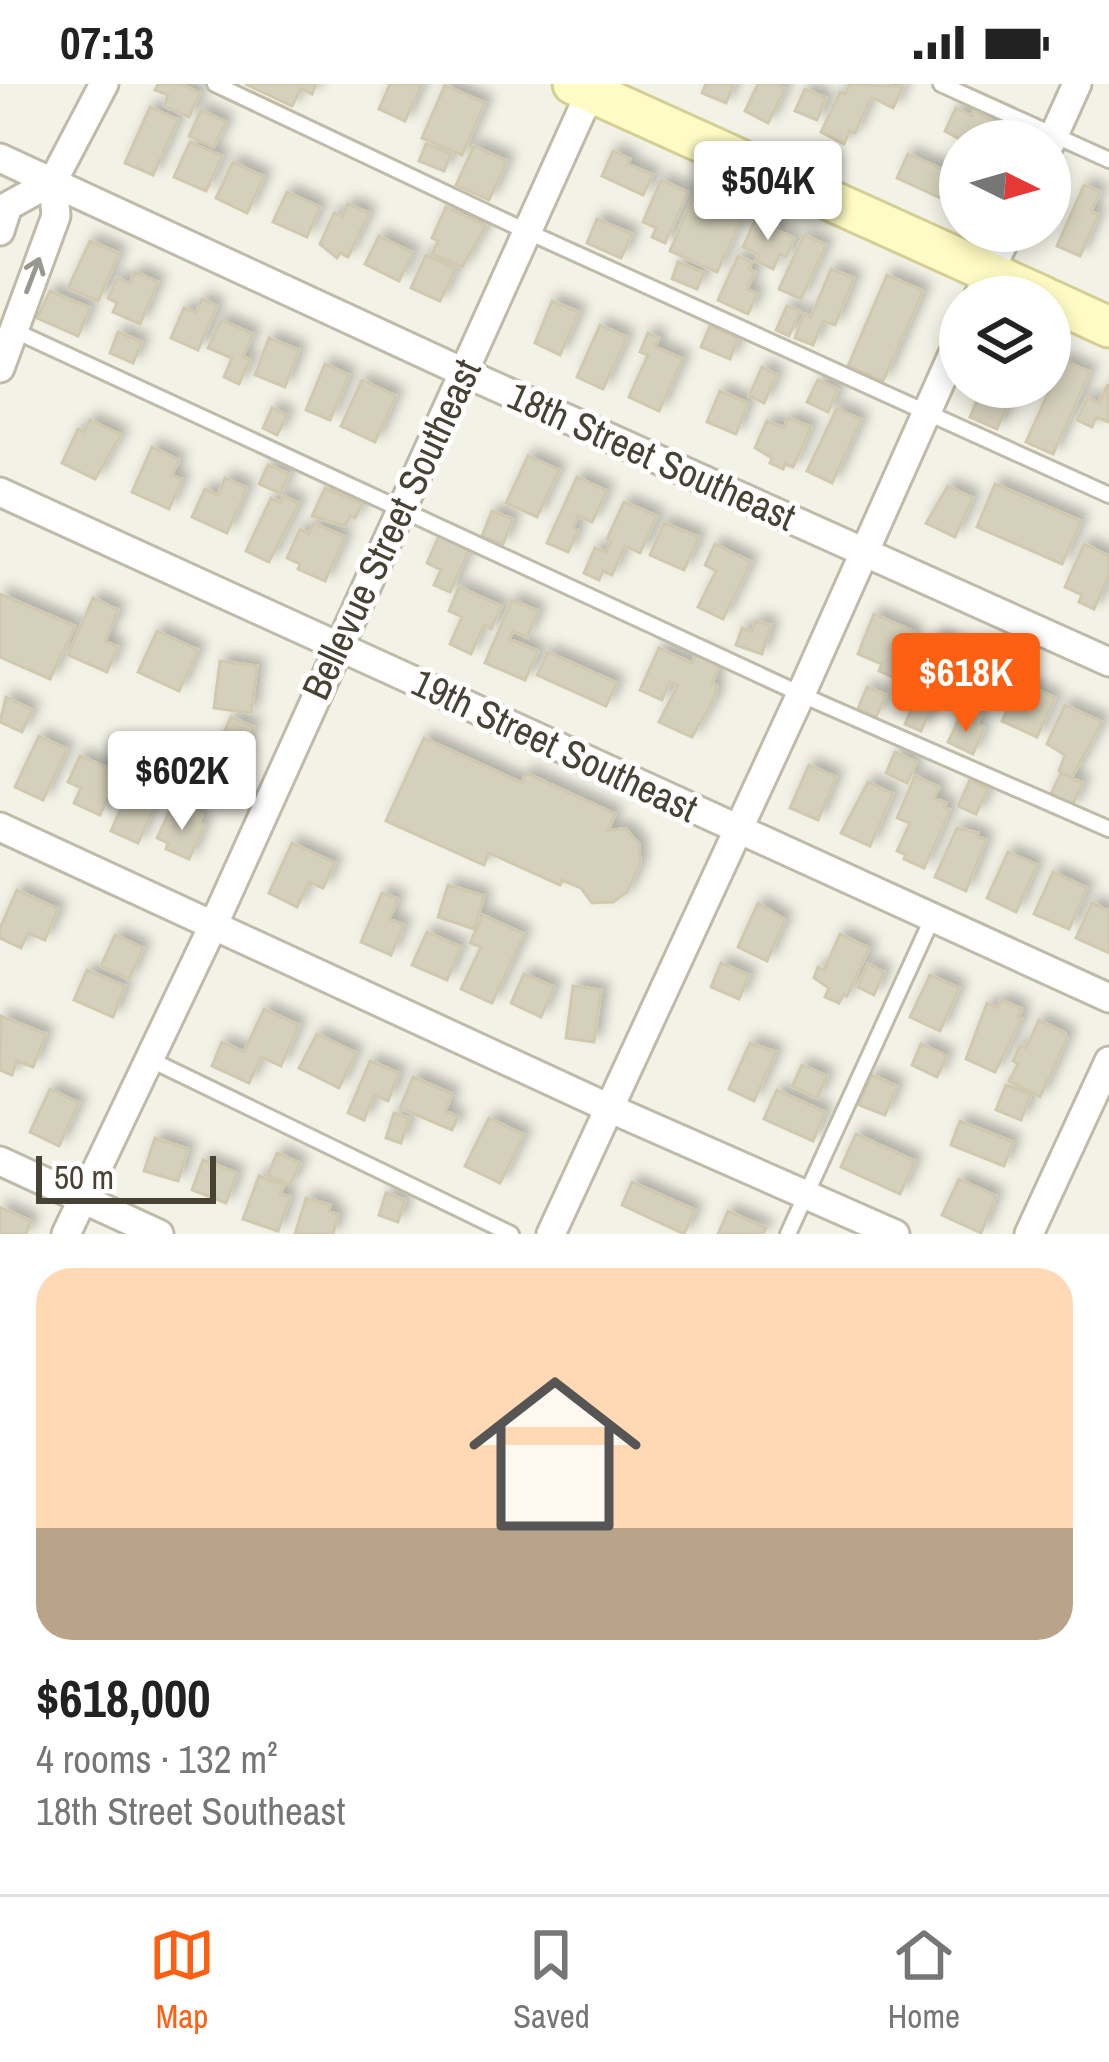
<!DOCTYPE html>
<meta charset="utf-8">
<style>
body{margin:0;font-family:"Archivo Narrow",sans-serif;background:#f6f6f6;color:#222;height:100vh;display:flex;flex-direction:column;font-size:45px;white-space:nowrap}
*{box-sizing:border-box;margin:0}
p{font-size:39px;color:#767676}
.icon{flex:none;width:66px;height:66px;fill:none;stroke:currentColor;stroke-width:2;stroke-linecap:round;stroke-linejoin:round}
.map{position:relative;height:1150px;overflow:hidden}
.sheet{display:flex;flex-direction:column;background:#fff;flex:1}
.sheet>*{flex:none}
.needle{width:78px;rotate:95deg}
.tools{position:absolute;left:939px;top:36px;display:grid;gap:24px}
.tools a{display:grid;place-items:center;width:132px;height:132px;border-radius:50%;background:#fff;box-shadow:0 6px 18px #0003;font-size:60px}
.scale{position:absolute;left:36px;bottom:30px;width:180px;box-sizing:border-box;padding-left:12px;border:6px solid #464335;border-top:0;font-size:33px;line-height:42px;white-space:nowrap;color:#464335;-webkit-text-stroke:9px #fff;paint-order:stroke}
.price{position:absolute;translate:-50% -102px;padding:0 27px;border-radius:12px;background:#fff;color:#222;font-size:39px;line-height:78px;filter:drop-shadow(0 3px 6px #0008)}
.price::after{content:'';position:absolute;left:50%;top:72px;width:36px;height:27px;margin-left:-18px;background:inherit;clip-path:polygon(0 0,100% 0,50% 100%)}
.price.selected{background:#fd6013;color:#fff}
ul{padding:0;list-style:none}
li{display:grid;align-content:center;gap:24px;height:636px;padding:0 36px}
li+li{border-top:3px solid #e0e0e0}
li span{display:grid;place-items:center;height:372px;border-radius:36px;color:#555}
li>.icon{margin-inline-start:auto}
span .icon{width:216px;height:216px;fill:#fffc;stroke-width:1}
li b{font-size:51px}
.status{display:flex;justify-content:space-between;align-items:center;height:84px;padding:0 60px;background:#fff;direction:ltr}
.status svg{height:33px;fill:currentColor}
.tabs{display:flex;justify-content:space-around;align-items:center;height:168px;border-top:3px solid #e0e0e0;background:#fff;font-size:33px;color:#767676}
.tabs a{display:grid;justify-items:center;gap:6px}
.tabs .selected{color:#fd6013}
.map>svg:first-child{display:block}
</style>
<div class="status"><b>07:13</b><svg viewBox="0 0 49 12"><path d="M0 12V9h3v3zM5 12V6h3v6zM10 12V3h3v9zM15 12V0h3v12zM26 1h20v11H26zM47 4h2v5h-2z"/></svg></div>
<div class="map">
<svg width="1109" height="1150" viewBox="0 0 1109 1150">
<defs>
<filter id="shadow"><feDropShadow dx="7" dy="-7" stdDeviation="6" flood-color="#0004"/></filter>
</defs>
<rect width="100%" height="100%" fill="#f3f2e6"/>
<path fill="#d5d0bb" stroke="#d0c9ae" stroke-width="3" filter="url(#shadow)" d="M158,0H180L200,9L189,33L164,22L168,11L155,6Z
M245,0H316L312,10L301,4L292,22Z
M390,0H422L405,37L379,25Z
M706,0H734L726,19L702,9Z
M758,0H775L785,5L768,39L745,27Z
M850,0L903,3L893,24L871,13L855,49L850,47L844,60L821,48L840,8L845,10Z
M445,1L485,19L462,71L422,54Z
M805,5L826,14L817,36L795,27Z
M150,23L178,36L153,91L125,79Z
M956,24L972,32L974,27L1006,44L1000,57H963L945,47Z
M201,26L226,38L214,63L189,52Z
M190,58L222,72L206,107L174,93Z
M426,60L451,70L444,87L419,77Z
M474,62L507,77L489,116L456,101Z
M613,67L630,75L628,80L653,91L643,111L602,92Z
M908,70L960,93V123L897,94Z
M233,78L264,93L247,129L216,114Z
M661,96L688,108L665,159L652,153L656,144L643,138Z
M1084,101L1100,108L1091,127L1098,131L1080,172L1057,162Z
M287,108L320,123L307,153L273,138Z
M693,114L741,136L717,188L670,167Z
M348,120L369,129L348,173L340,169L337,174L320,160L334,129L342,133Z
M446,123L486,142L462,183L432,170L438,157L432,154Z
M597,135L632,150L621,174L587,159Z
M755,136L767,142L769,137L778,142L776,146L794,154L786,173L780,170L773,185L756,177L759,171L743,163Z
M804,151L826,161L801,215L779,205Z
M379,152L413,169L399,197L365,180Z
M90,157L119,169L98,217L68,204Z
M426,171L456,185L440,217L411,204Z
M738,172L752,178L749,185L755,188L747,205L757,210L748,230L718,216Z
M678,178L704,189L697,205L672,195Z
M831,185L854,194L835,241L823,237L813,261L795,254L804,230L811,233Z
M135,188L158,198L140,240L113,228L117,219L108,214L117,194L130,200Z
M887,191L923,207L883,297L848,282Z
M50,207L90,224L78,252L37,234Z
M202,215L217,222L198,266L171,254L184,224L196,229Z
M552,217L579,228L560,271L535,259Z
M787,222L800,227L789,252L776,246Z
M221,236L253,250L243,272L250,276L239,300L224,293L232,274L208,264Z
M600,241L627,253L603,305L577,293Z
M710,242L738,254L730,275L701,263Z
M118,248L142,258L133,279L110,269Z
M648,249L659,254L655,263L683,275L659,327L629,313L648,271L640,268Z
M269,254L299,266L285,303L255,291Z
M1063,276L1090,288L1053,370L1026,358Z
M325,280L349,291L330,336L306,326Z
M762,283L777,291L764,319L749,312Z
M362,296L396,312L375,358L341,342Z
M818,296L838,305L828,328L807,318Z
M1108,300L1109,338L1096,333L1092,343L1077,336L1087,314L1099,319Z
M983,303H1015L997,345L970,333Z
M720,307L748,319L736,350L707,338Z
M272,324L287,331L277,351L263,344Z
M837,324L861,336L832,399L807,387Z
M788,334L811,343L793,383L785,380L783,385L770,379L772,374L755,364L767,337L784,344Z
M90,336L121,351L95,395L62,379L78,345L84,348Z
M152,363L179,376L172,391L182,396L169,425L132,408Z
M528,372L559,386L537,433L506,419Z
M268,381L289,390L280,409L259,400Z
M577,393L607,407L592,438L578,432L573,444L578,446L568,468L547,459Z
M225,394L247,404L227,449L192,433L205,405L218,411Z
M995,400L1081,437L1062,480L977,443Z
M948,402L973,414L955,453L926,439Z
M325,404L362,420L355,434L350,432L345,442L312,432Z
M283,412L299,419L269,478L246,467L271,414L280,419Z
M624,418L657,432L640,469L625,462L612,491L603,487L599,496L584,489L595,464L606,468L611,457L607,455Z
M492,427L513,435L503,460L482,452Z
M314,439L345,453L325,497L298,485L300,480L287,474L300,445L309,450Z
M664,439L699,453L684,486L650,471Z
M439,452L469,466L450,508L434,501L441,486L427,479Z
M715,460L751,478L723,535L698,523L716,487L705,481Z
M1084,460L1109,472V491L1094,525L1079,518L1082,511L1065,503Z
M459,503L501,522L491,545L484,541L471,570L450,560L462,533L449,527Z
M0,510L75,542L50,595L0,573Z
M93,514L118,526L105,557L118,563L107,588L68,571Z
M512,516L538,527L527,553L513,547L509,555L538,567L525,596L485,579Z
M874,530L915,548L895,594L879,587L882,580L858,570Z
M756,537L771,541L762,570L736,561L742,544L752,548Z
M157,547L198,566L179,607L138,588Z
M937,550L966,567L937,620L907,603Z
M659,564L692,579L697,569L721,579L712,599L717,602L714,615L692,653L659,638L678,601L670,598L662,616L640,606Z
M548,568L617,599L606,622L537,591Z
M220,577L257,582L251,629L214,624Z
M969,577L999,590L978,637L948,624Z
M1021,598L1055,614L1037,653L1002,637Z
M867,603L886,611L876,633L858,625Z
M6,613L32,626L22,648L0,638Z
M915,618L931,625L921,647L905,640Z
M1065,621L1102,638L1072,693L1059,687L1065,671L1047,660Z
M231,633L254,643L237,679L214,669Z
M960,633L984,644L973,670L948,658Z
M39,652L67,665L43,716L15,703Z
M424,654L522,699L526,689L615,730L608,746L626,745L639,760L640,780L627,808L613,818L592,819L581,804L562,796L560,801L489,769L484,781L386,737Z
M895,668L916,678L907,699L886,689Z
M80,672L119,689L100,731L74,719L81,704L68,698Z
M809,681L836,693L818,736L790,724Z
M187,687L212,698L201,721L177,710Z
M1061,689L1083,699L1071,724L1049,714Z
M915,692L939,703L934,714L946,719L944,723L950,726L924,784L904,775L906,771L897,767L910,739L897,734Z
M970,696L988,705L976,730L958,722Z
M868,698L893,710L870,762L841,749Z
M127,711L154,723L138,759L111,747Z
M190,725L202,731L199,739L204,742L189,775L166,765L168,759L157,754L170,726L187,733Z
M957,744L978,749L977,752L986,756L966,807L935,793Z
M292,759L335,779L323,804L309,798L297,823L269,809Z
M1008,768L1037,781L1016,828L987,814Z
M1053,788L1087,804L1069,845L1034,830Z
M448,801L484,812L474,845L438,833Z
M17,806L58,825L45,856L28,849L21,864L0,854V844Z
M382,809L398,815L389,835L404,841L391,871L361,858Z
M758,819L785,836L767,877L738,863Z
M1092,819L1109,827V869L1076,854Z
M483,831L524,850L492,919L461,905L481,863L470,859Z
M427,848L461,863L447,896L412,881Z
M840,850L869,864L847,912L844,910L839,919L825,913L829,904L814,894L818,883L824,886Z
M115,851L143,864L129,895L101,882Z
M721,879L749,891L739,915L711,903Z
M868,880L884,888L874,911L858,903Z
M87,886L125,902L113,933L74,916Z
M524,890L554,903L541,933L511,919Z
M930,891L959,904L940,947L910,933Z
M573,902L601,906L594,958L566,954Z
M1001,916L1022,925L1018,933L1022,935L995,988L966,975L987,919L997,924Z
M264,925L299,941L281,982L261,973L249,999L212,982L222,958L244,968Z
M1,932L46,950L33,983L17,977L12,991L0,986Z
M1039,936L1065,949L1067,955L1040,1013L1009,997L1018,980L1013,977L1020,961L1026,964Z
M317,950L356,969L339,1004L299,984Z
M750,959L776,968L754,1017L729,1005Z
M921,960L947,972L937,993L912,981Z
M370,977L399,989L388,1017L374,1011L364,1036L348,1029Z
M802,981L827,992L817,1014L792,1002Z
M871,991L897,1002L885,1031L859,1021Z
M413,993L452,1010L445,1027L458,1033L452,1046L400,1024Z
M1006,1001L1031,1010L1021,1036L996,1026Z
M50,1005L79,1019L59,1062L30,1048Z
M777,1006L825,1028L813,1057L764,1035Z
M394,1029L409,1034L401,1059L386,1054Z
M489,1034L524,1051L500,1099L465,1082Z
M960,1037L1013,1058L1004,1082L951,1061Z
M856,1050L915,1077L900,1110L841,1083Z
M155,1054L188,1065L178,1097L144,1087Z
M277,1069L300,1079L290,1101L268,1091Z
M203,1076L237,1089L226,1119L192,1106Z
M259,1092L284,1101L280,1110L290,1113L278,1147L243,1135Z
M959,1095L996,1112L981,1149L942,1131Z
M632,1098L695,1126L684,1150L622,1121Z
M386,1109L405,1116L398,1138L379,1131Z
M306,1114L330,1121L329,1127L338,1131L333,1150H295Z
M0,1123L31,1137L26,1150H0Z
M728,1127L766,1144L763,1150H718Z"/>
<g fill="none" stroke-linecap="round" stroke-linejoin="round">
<g stroke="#bfbba8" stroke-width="20">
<path id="lane" d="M215,0L526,147L1109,411
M941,0L1109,76
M13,246L818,618L1109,745
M149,975L511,1150
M788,1150L932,835"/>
</g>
<g stroke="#bfbba8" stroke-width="33">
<path id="street" d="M1050,60L1077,0
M0,74L463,288L1109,578
M0,147L8,122L53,97
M978,213L1009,147
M0,284L56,132L53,97L104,0
M0,408L1109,914
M0,743L609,1024L895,1150
M0,1077L159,1150
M66,1150L213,842L594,0
M551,1150L801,610L960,254
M1029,1150L1109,977"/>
</g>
<g stroke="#d4cf95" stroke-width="45">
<path id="secondary" d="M573,0L1044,213
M1050,216L1109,243"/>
</g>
<use href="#lane" stroke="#fff" stroke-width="14"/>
<use href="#street" stroke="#fff" stroke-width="27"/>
<use href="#secondary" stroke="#fffbc4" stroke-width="39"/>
</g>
<defs><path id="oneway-shaft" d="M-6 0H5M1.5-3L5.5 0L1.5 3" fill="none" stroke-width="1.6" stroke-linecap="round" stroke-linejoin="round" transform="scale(3)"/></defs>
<use stroke="#999890" href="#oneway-shaft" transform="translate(33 191) rotate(-69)"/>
<g text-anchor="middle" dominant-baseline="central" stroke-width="10" stroke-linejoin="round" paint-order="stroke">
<g font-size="39" fill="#464335" stroke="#fff">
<text transform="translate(652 372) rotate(24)">18th Street Southeast</text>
<text transform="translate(391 445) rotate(-65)">Bellevue Street Southeast</text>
<text transform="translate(555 661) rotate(25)">19th Street Southeast</text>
</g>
</g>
</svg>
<div class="tools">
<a><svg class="needle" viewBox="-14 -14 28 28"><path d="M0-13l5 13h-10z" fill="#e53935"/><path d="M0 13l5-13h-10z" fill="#767676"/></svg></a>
<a><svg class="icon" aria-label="layers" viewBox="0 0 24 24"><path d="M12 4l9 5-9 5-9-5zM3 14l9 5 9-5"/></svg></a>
</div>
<div class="scale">50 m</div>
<b class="price" style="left:768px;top:159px">$504K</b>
<b class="price selected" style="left:966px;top:651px">$618K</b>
<b class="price" style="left:182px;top:749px">$602K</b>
</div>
<section class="sheet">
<ul>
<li><span style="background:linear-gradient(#ffd9b3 70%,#b9a48a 0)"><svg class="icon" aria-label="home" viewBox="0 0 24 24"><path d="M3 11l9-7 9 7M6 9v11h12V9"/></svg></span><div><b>$618,000</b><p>4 rooms · 132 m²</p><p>18th Street Southeast</p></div></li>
</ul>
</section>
<nav class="tabs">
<a class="selected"><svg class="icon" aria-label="map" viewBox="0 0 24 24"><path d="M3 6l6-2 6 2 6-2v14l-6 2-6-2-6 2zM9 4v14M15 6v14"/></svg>Map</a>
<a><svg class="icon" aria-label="saved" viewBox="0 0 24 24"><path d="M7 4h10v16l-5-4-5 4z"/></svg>Saved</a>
<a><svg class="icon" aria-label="home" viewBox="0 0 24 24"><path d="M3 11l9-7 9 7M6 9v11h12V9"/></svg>Home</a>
</nav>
